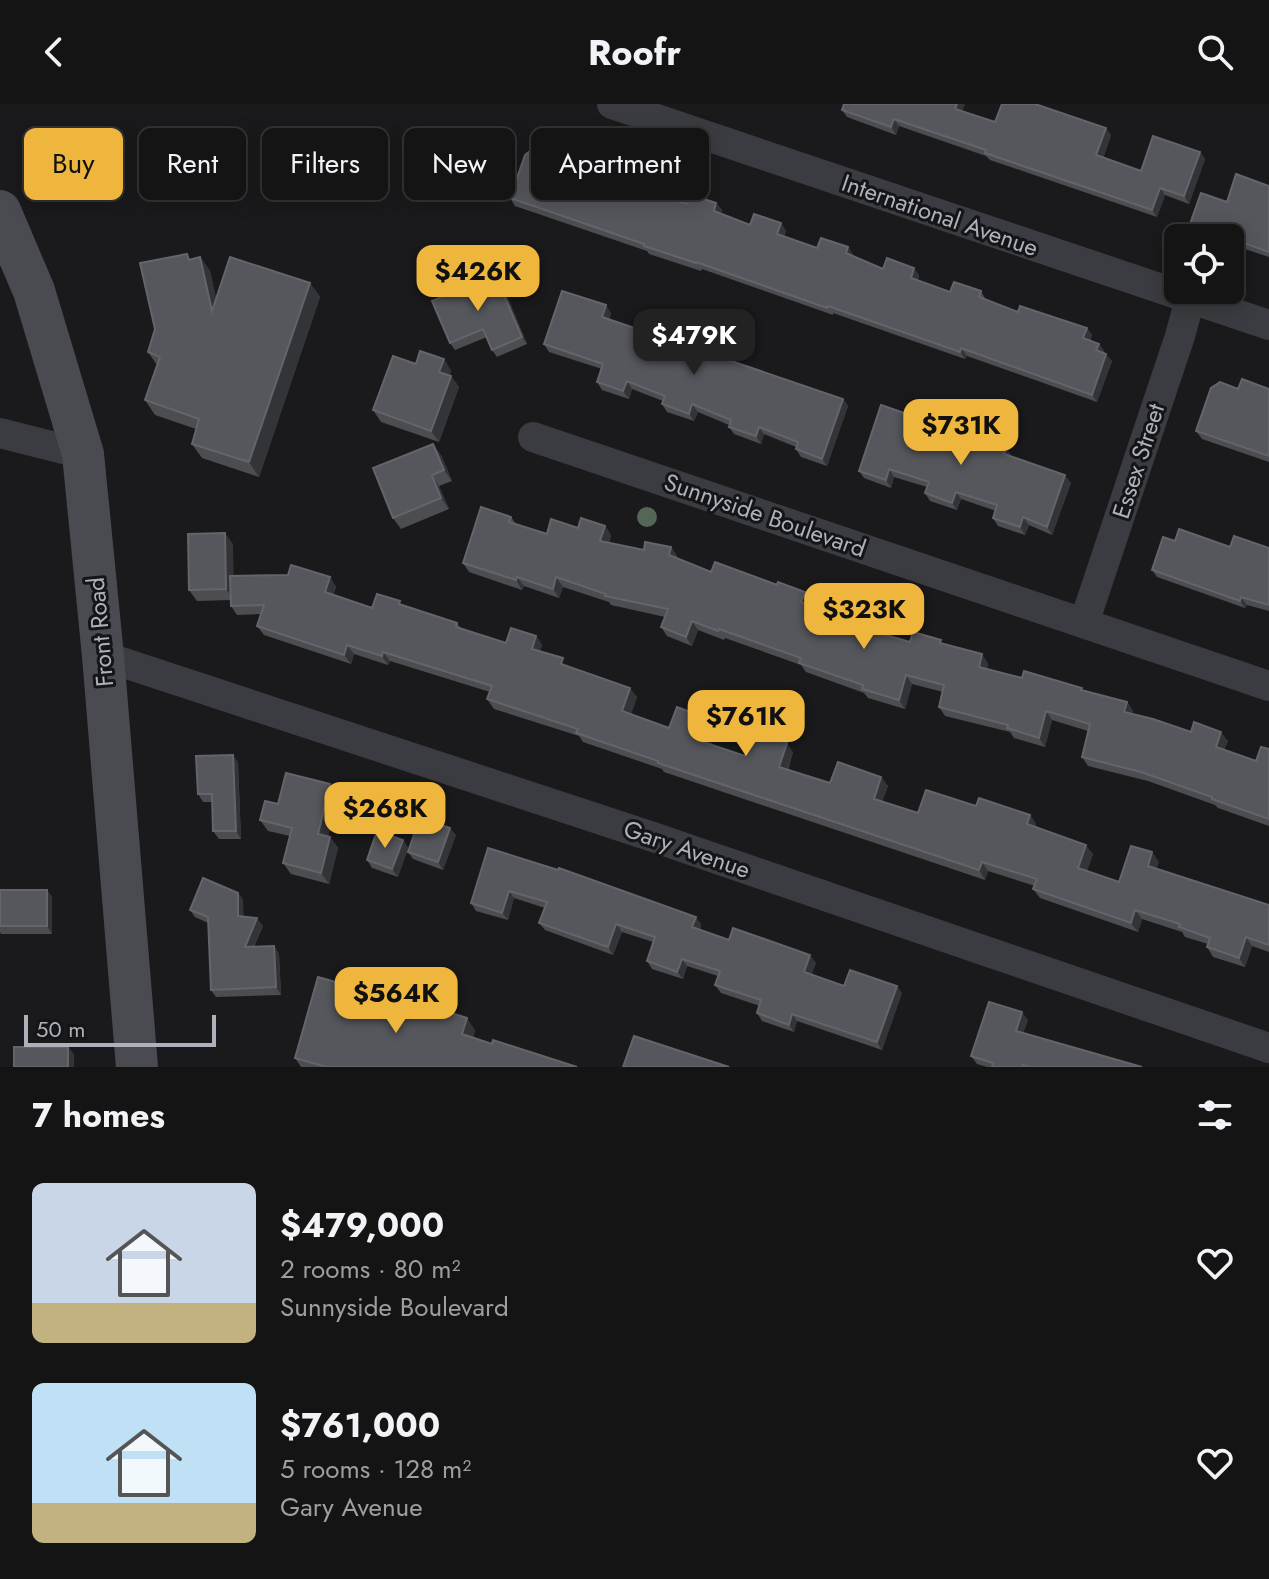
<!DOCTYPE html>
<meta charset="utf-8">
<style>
body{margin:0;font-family:Jost,sans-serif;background:#212122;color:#f1f3f6;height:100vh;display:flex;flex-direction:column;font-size:30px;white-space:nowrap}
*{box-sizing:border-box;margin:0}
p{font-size:26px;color:#9d9ea0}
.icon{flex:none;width:44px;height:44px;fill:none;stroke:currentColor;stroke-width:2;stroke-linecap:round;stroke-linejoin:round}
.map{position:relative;height:963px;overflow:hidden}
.drawer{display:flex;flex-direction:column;background:#141415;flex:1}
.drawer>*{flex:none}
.guide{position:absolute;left:24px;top:24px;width:800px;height:72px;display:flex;gap:16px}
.fabs{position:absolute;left:1164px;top:120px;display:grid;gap:16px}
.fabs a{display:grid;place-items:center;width:80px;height:80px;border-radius:12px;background:#141415;box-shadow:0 4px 20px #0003,0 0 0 2px #333334;font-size:40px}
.scale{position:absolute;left:24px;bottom:20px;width:192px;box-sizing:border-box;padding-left:8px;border:4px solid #acb1bb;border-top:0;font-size:22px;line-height:28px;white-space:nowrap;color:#acb1bb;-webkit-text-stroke:6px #151517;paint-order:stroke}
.price{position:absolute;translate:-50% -68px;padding:0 18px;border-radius:16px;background:#efb63e;color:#111;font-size:26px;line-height:52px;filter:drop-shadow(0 2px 4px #0008)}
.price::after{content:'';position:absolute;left:50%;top:48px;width:24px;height:18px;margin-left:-12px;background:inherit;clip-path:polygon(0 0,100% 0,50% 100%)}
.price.current{background:#222;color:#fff}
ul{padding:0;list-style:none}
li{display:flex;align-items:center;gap:24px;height:200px;padding:0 32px}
li span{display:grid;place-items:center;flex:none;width:224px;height:160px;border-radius:12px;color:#555}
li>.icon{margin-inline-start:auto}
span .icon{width:96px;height:96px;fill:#fffc;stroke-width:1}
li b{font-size:34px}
h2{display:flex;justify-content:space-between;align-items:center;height:96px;padding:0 32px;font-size:34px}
.tag{padding:0 28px;border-radius:12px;background:#141415;box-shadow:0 4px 20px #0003,0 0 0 2px #333334;font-size:28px;line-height:72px}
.tag.current{background:#efb63e;color:#111}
header{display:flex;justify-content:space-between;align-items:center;height:104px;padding:0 32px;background:#141415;font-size:36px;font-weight:700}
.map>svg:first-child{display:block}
</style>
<header><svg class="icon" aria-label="back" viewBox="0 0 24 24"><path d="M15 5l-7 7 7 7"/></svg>Roofr<svg class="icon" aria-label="search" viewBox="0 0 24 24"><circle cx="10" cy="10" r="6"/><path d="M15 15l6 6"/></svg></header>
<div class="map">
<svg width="1269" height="963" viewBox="0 0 1269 963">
<rect width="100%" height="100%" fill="#1a1a1c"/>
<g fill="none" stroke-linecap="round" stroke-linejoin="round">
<path stroke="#3b3c41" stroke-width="30" d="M612,0L1269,221
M0,329L83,350
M533,333L1269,582
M1084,519L1180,232L1190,195
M103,552L653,733L1269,944"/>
<path stroke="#494b51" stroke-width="42" d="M0,107L34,187L83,350L103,552L137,963"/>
</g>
<circle fill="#546756" cx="647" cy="413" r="10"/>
<path fill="#4b4d51" d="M842,6L962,7L995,18L1111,31L1103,54L1141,67L1200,48L1205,55L1189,100L1165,91L1157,113L990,56L986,52L899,22L896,31L847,13Z
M553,51L625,68L630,76L629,80L686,100L716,99L722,106L721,109L750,121L781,119L786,127L784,132L817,144L848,143L853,151V152L883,165L919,171L918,176L950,188L981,187L986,196L1018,208L1087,224L1092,231L1090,237L1099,240L1104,247V249L1112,257L1097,298L967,252L965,255L833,209V211L702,165L701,167L649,150L647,147L515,102L510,94Z
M1269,82V153L1230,140V134H1213L1196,128L1190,120L1227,98Z
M200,153L210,167L216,195L310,179L320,193L259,373L202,354L192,340L196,325L155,311L145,296L157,261L148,248L191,155Z
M501,177L527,240L497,253L492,246L487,233L455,246L450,239Z
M611,209L609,216L843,295L848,302L827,362L801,353L796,345V343L764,330L761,340L734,330L729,323V321L698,308L694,317L667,308L662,300L663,297L632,285L629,295L602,286L597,278L602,265L549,248L544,240Z
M416,260L451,266L450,271L459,283L439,338L381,318L373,306Z
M1238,285H1269V358L1202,335L1196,327Z
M1006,344L1011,351V353L1071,379L1052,431L1029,421L1025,431L998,422L993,414L996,407L961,395L957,406L930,397L925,389L927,383L894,373L891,384L864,374L859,367Z
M441,351L452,377L439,382L449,405L401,425L393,414Z
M511,413L516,420L547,430L578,424L605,422L611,431L609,439L644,446L671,443L677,452V454L711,468L805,488L811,497L810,501L840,513L871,512L878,521L875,528L910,538L943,540L988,559L987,565L1127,598L1133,607L1132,610L1191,628L1228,637L1224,646L1256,657L1269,645V722L1218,704L1215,701L1148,677L1088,662L1082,653L1088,627L1052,616L1045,643L1014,634L1010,628L945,612L939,603L943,588L912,580L905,605L868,594L864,589L806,568L801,561L725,534L724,536L698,526L692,542L667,532L661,523L665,513L611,501L609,498L563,483L559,494L524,482L522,486L469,468L463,459Z
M1175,437L1230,443L1269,444V507L1247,501L1245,504L1157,473L1152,466Z
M233,440V472L330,473L336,483L333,491L372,504L403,502L457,519L462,526L506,539L536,532L542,541L540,547L569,563L637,593L631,610L669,624L710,615L717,624L711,641L745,652L793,648L788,666L830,679L881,673L888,682L882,698L918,709L976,702L1030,711L1036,720L1035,723L1093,750L1087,767L1119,778L1159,758L1156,764L1269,801V848L1252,842L1245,863L1213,853L1207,843L1208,840L1185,833L1182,828L1142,815L1138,828L1040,794L1033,785L1035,782L988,767L985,776L664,668L662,665L583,638L579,632L494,605L487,595L490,588L390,557L388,561L354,550L351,560L264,531L257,522L261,510L237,511L231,502V496L197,497L189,486Z
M238,658L241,735H219L213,727L212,698H203L198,690Z
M330,680L338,691L328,733H330L338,744L329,780L291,770L283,759L290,732L268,727L260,716L278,700Z
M456,731L443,766L413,755L408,748Z
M403,736L408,744L398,773L372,764L367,756Z
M488,744L701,820L700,826L729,836L816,859L811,870L844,882L902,889L882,946L797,917L794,928L762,917L757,909L760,902L721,889L715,881L718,872L687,862L683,875L652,865L647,857L653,838L622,828L613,851L545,826L539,819L545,804L514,794L508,816L476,807L471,799Z
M0,786H47L52,793V830H1L0,828Z
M238,789L243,796V813L263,822L254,843L274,842L279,850L281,891L216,893L211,886L208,819L195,813L190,806Z
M1028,916L1023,929L1142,963H987L977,960L971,952Z
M475,926L473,934L577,963H301L295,954Z"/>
<path fill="#333437" d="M957,0H965L961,12L955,5Z
M894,15L899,22L896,31L891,23Z
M1106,24L1111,31L1102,59L1096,51Z
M1200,48L1205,55L1189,100L1184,92Z
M625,68L630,76L627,85L622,77Z
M1160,84L1165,91L1157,113L1152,106Z
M716,99L722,106L719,114L714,107Z
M781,119L786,127L783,137L777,130Z
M848,143L853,151L851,157L846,149Z
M200,153L210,167L222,221L212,207Z
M914,164L919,171L916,181L911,174Z
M495,170L501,177L527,240L522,233Z
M310,179L320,193L259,373L249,358Z
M606,201L611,209L607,221L602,213Z
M1087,224L1092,231L1089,242L1083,234Z
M1099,240L1104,247L1102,254L1096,246Z
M961,244L967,252L965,255L960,248Z
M1106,250L1112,257L1097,298L1092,291Z
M444,255L451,266L447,279L439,268Z
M451,272L459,283L439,338L431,327Z
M627,277L632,285L629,295L623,287Z
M843,295L848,302L827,362L822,355Z
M692,300L698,308L694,317L689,310Z
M759,323L764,330L761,340L756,332Z
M433,340L441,351L452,377L444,366Z
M1006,344L1011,351L1009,358L1004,350Z
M889,365L894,373L891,384L886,376Z
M432,371L439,382L449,405L441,394Z
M1065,371L1071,379L1052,431L1047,423Z
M956,388L961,395L957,406L952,399Z
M1023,413L1029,421L1025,431L1020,423Z
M605,422L611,431L606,446L600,437Z
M225,429L233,440L234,496L226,485Z
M671,443L677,452L675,460L669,451Z
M330,473L336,483L331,498L325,488Z
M517,473L524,482L522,486L516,476Z
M556,473L563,483L559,494L553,485Z
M805,488L811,497L808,507L801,498Z
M1241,493L1247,501L1245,504L1240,497Z
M871,512L878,521L873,534L866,525Z
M692,517L698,526L692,542L686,533Z
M536,532L542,541L538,554L532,545Z
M347,541L354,550L351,560L344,551Z
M383,548L390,557L388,561L382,552Z
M982,550L988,559L985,572L979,563Z
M906,571L912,580L905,605L899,596Z
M630,584L637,593L629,616L622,607Z
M1127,598L1133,607L1130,617L1124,608Z
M1046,607L1052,616L1045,643L1039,634Z
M710,615L717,624L709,647L703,638Z
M1221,628L1228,637L1222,652L1216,643Z
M787,639L793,648L785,672L779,663Z
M233,651L238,658L241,735L236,727Z
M881,673L888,682L880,704L874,695Z
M330,680L338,691L326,741L318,730Z
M1030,711L1036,720L1033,730L1027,720Z
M450,724L456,731L443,766L438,758Z
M330,733L338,744L329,780L321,769Z
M403,736L408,744L398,773L392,765Z
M1086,741L1093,750L1085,773L1078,764Z
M1152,748L1159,758L1154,771L1148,762Z
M982,758L988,767L985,776L979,766Z
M47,786L52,793V830L47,822Z
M509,787L514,794L508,816L502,809Z
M238,789L243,796L244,820L238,812Z
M1135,806L1142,815L1138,828L1131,819Z
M696,813L701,820L698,831L692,823Z
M257,814L263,822L250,851L245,843Z
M616,820L622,828L613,851L608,843Z
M1246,833L1252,842L1245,863L1239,854Z
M274,842L279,850L281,891L276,883Z
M810,851L816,859L810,876L804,868Z
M682,855L687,862L683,875L677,868Z
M897,882L902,889L882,946L877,938Z
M1022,908L1028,916L1021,935L1016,927Z
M792,910L797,917L794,928L789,921Z
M467,914L475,926L470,942L462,930Z
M68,943L74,950V963H68Z"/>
<path fill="#56575c" stroke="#63656b" stroke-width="2" d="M844,0H957L955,5L995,18L1002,0H1035L1106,24L1096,51L1141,67L1153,32L1200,48L1184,92L1160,84L1152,106L985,49L986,46L894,15L891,23L842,6Z
M556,42L625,68L622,77L686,100L689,90L716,99L714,107L750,121L754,110L781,119L777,130L817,144L821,134L848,143L846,149L883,165L887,154L914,164L911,174L950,188L954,178L981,187L979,193L1018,208L1020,202L1087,224L1083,234L1099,240L1096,246L1106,250L1092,291L961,244L960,248L828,202L827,204L696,158V159L644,142V140L510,94L525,51L534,44L553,51Z
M1236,70L1269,82V148L1190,120L1201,89L1227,98Z
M187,150L189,156L200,153L212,207L230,153L310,179L249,358L192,340L199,315L145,296L160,253L148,248L155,225L140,159Z
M495,170L522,233L492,246L483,225L450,239L432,197Z
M562,187L606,201L602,213L843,295L822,355L796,345L798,338L759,323L756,332L729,323L731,316L692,300L689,310L662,300L665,292L627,277L623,287L597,278L603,260L544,240Z
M420,247L444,255L439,268L451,272L431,327L373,306L393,252L416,260Z
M1242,275L1269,285V352L1196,327L1211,284L1220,278L1238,285Z
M881,301L1006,344L1004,350L1065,371L1047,423L1023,413L1020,423L993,414L997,401L956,388L952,399L925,389L929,378L889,365L886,376L859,367Z
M433,340L444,366L432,371L441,394L393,414L373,364Z
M481,403L511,413L509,418L547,430L551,415L578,424L581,414L605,422L600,437L644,446L645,438L671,443L669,451L711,468L715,458L777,481L778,478L805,488L801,498L840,513L844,502L871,512L866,525L910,538L913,528L941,536L940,539L982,550L979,563L1022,574L1024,567L1082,584L1081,586L1127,598L1124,608L1153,615L1191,628L1194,618L1221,628L1216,643L1256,657L1261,643L1269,645V715L1212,695V693L1141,668L1082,653L1090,620L1046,607L1039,634L1007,624L1008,621L939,603L944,581L906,571L899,596L862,585L863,581L799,559L801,554L719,525L718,527L692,517L686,533L661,523L668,505L605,492L606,490L556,473L553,485L517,473L516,476L463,459Z
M1179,425L1230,443L1234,432L1269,444V501L1241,493L1240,497L1152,466L1163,433L1175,437Z
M225,429L226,485L189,486L188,430Z
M291,461L330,473L325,488L372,504L377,490L400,497L399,500L457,519L456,523L506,539L511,524L536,532L532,545L563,554L561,560L630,584L622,607L669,624L677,603L710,615L703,638L745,652L753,628L787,639L779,663L830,679L838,658L881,673L874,695L918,709L926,686L976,702L979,694L1030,711L1027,720L1086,741L1078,764L1119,778L1131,742L1152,748L1148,762L1269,801V841L1246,833L1239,854L1207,843L1210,834L1179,823L1180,820L1135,806L1131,819L1033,785L1037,775L982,758L979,766L658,659V657L576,629L578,625L487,595L492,582L383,548L382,552L347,541L344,551L257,522L264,501L231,502L230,472L288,471Z
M233,651L236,727H213L212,690H198L196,652Z
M286,669L330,680L318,730L330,733L321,769L283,759L292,724L260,716L265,697L278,700Z
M420,713L450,724L438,758L408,748Z
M377,727L403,736L392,765L367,756Z
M488,744L558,766L559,764L696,813L692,823L729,836L733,824L810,851L804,868L844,882L850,866L897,882L877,938L792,910L789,921L757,909L761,896L715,881L720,867L682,855L677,868L647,857L655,833L616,820L608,843L539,819L547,798L509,787L502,809L471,799Z
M203,774L238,789V812L257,814L245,843L274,842L276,883L211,886L208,813L190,806Z
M0,786H47V822H0Z
M318,873L440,908L441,906L467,914L462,930L492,940L493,936L577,963H326L295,954Z
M989,898L1022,908L1016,927L1142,963H1029L1023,961V963H992L993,959L971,952Z
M634,932L729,963H623Z
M14,943H68V963H14Z"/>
<g text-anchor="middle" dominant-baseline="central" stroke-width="6" stroke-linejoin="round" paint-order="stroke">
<g font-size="24" fill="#acb1bb" stroke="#151517">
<text transform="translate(940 111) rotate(19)">International Avenue</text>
<text transform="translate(1138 357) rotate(-72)">Essex Street</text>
<text transform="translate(765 411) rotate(19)">Sunnyside Boulevard</text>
<text transform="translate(100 528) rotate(-95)">Front Road</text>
<text transform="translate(687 745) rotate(19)">Gary Avenue</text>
</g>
</g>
</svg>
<div class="fabs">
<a><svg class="icon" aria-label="locate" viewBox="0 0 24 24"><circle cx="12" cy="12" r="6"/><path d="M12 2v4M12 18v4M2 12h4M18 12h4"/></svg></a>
</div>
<div class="scale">50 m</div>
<b class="price" style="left:478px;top:209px">$426K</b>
<b class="price current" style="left:694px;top:273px">$479K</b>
<b class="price" style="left:961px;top:363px">$731K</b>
<b class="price" style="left:864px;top:547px">$323K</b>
<b class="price" style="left:746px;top:654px">$761K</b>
<b class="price" style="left:385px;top:746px">$268K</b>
<b class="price" style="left:396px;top:931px">$564K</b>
<div class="guide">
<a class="tag current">Buy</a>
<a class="tag">Rent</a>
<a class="tag">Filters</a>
<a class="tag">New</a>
<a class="tag">Apartment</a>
</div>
</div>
<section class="drawer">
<h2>7 homes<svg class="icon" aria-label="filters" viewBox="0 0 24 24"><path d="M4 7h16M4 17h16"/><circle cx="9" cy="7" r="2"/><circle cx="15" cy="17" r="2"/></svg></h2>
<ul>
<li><span style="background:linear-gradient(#c9d6e8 75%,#c2b280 0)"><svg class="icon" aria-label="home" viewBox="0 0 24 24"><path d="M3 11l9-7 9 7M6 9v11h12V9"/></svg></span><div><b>$479,000</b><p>2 rooms · 80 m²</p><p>Sunnyside Boulevard</p></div><svg class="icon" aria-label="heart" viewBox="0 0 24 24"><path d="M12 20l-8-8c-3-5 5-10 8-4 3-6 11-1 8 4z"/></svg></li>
<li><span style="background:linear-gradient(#bfe0f5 75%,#c2b280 0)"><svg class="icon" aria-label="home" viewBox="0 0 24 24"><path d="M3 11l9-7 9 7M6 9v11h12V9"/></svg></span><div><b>$761,000</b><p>5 rooms · 128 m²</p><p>Gary Avenue</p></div><svg class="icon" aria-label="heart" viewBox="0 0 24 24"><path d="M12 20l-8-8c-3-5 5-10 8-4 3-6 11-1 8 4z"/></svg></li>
</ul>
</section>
